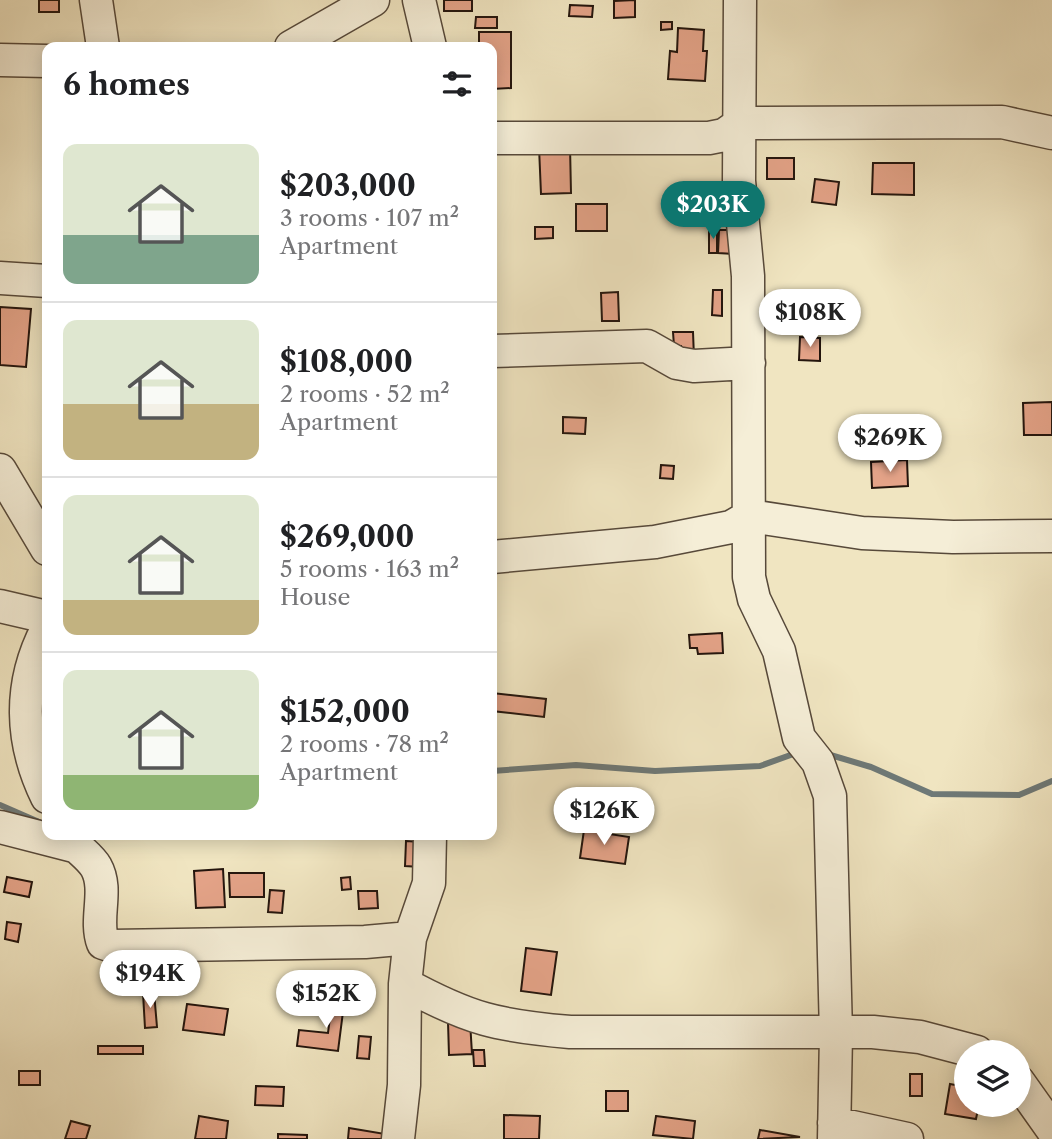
<!DOCTYPE html>
<meta charset="utf-8">
<style>
body{margin:0;font-family:"Libre Caslon Text",serif;background:#f6f6f6;color:#202124;height:100vh;display:flex;flex-direction:column;font-size:26px;white-space:nowrap}
*{box-sizing:border-box;margin:0}
p{font-size:23px;color:#757577}
.icon{flex:none;width:38px;height:38px;fill:none;stroke:currentColor;stroke-width:2;stroke-linecap:round;stroke-linejoin:round}
.map{position:relative;flex:1;overflow:hidden}
.panel{position:absolute;left:42px;top:42px;width:455px;height:798px;display:flex;flex-direction:column;background:#fff;border-radius:14px;box-shadow:0 4px 18px #0003}
.panel>*{flex:none}
.fabs{position:absolute;left:954px;top:1040px;display:grid;gap:14px}
.fabs a{display:grid;place-items:center;width:77px;height:77px;border-radius:50%;background:#fff;box-shadow:0 4px 18px #0003;font-size:35px}
.price{position:absolute;translate:-50% -60px;padding:0 16px;border-radius:24px;background:#fff;color:#222;font-size:23px;line-height:46px;filter:drop-shadow(0 2px 4px #0008)}
.price::after{content:'';position:absolute;left:50%;top:42px;width:21px;height:16px;margin-left:-10px;background:inherit;clip-path:polygon(0 0,100% 0,50% 100%)}
.price.on{background:#0f766e;color:#fff}
ul{padding:0;list-style:none}
li{display:flex;align-items:center;gap:21px;height:175px;padding:0 21px}
li+li{border-top:2px solid #e0e0e0}
li span{display:grid;place-items:center;flex:none;width:196px;height:140px;border-radius:14px;color:#555}
li>.icon{margin-inline-start:auto}
span .icon{width:84px;height:84px;fill:#fffc;stroke-width:1}
li b{font-size:30px}
h2{display:flex;justify-content:space-between;align-items:center;height:84px;padding:0 21px;font-size:30px}
.map>svg:first-child{display:block}
</style>
<div class="map">
<svg width="1052" height="1139" viewBox="0 0 1052 1139">
<rect width="100%" height="100%" fill="#f0e5c1"/>
<filter id="stains"><feTurbulence type="fractalNoise" baseFrequency=".00286" numOctaves="4"/><feColorMatrix values="0 0 0 0 .2 0 0 0 0 .09 0 0 0 0 .02 0 0 0 .5 -.17"/></filter>
<radialGradient id="worn" r=".72"><stop offset=".6" stop-color="#630" stop-opacity="0"/><stop offset="1" stop-color="#630" stop-opacity=".3"/></radialGradient>
<g fill="none" stroke-linecap="round" stroke-linejoin="round">
<path stroke="#6e7977" stroke-width="6" d="M827,754L871,767L932,794L1019,795L1052,781
M492,771L576,765L655,771L760,766L799,752
M0,805L39,822"/>
</g>
<path fill="#e4a388" stroke="#24150d" stroke-width="2" d="M39,0H59V12H39Z
M444,0H472V11H444Z
M635,0V17L614,18V1Z
M570,5L593,6L592,17L569,16Z
M476,17H497V28H475Z
M661,22H672V29L661,30Z
M678,28L704,30L703,51H707L705,81L668,79L670,51L677,52Z
M479,32H511V88L492,89V47H479Z
M570,146L571,193L541,194L539,147Z
M767,158H794V179H767Z
M873,163H914V195L872,194Z
M815,179L839,182L836,205L812,202Z
M576,204H607V231H576Z
M535,227H553V238L535,239Z
M709,229H717V253H709Z
M719,230H735L734,254L718,253Z
M713,290H722V316L712,315Z
M618,292L619,321H602L601,293Z
M0,307L31,309L26,367L0,365Z
M673,332H693L694,358H681V346H674Z
M800,337L820,338V361L799,360Z
M1052,402V435H1024L1023,403Z
M563,417L586,418L585,434L563,433Z
M907,460L908,486L872,488L871,462Z
M661,465L674,466L673,479L660,478Z
M722,633L723,653L698,654L697,648H690L689,635Z
M492,693L546,699L544,717L492,711Z
M584,830L629,837L625,864L580,858Z
M406,841L421,842L420,867L405,866Z
M223,869L225,907L196,908L194,871Z
M229,873H264V897H230Z
M7,877L32,882L29,897L4,892Z
M350,877L351,889L342,890L341,878Z
M270,890L284,891L282,913L268,912Z
M358,891H377L378,908L359,909Z
M7,922L21,924L18,942L5,939Z
M526,948L557,952L551,995L521,991Z
M154,992L157,1027L145,1028L143,993Z
M333,994L345,996L338,1051L297,1046L299,1030L328,1033Z
M187,1004L228,1009L224,1035L183,1030Z
M470,1021L472,1054L449,1055L448,1022Z
M359,1036L371,1037L369,1059L357,1058Z
M98,1046H143V1054H98Z
M473,1050H484L485,1066H474Z
M19,1071H40V1085H19Z
M910,1074H922V1096H910Z
M950,1084L966,1087V1104H979L976,1119L945,1114Z
M256,1086L284,1087L283,1106L255,1105Z
M606,1091H628V1111H606Z
M504,1115L540,1116L539,1139H504Z
M199,1116L228,1121L226,1139H195Z
M656,1116L695,1121L693,1139L653,1135Z
M71,1121L90,1126L86,1139H65Z
M349,1128L391,1135L390,1139H348Z
M760,1130L800,1137L758,1139Z
M278,1134L307,1135V1139H278Z"/>
<g fill="none" stroke-linecap="round" stroke-linejoin="round">
<g stroke="#57493a" stroke-width="35">
<path id="minor" d="M96,0L103,47
M419,0L430,47
M740,0L739,181L748,276L749,577L754,599L779,651L799,738L818,762L830,796L836,1034L834,1139
M291,47L373,0
M0,60L47,61
M492,138H709L724,135L741,123L1002,122L1052,133
M0,278L47,281
M492,351L647,346L677,363L694,366L749,363
M0,470L47,549
M492,557L655,542L731,527L750,516L862,533L953,537L1052,536
M0,606L47,617
M47,629C18,684 20,742 47,797
M0,827L74,846
M67,835C75,848 89,855 96,867C109,890 94,919 103,943L112,946L365,942L410,938
M405,984C469,1019 498,1026 570,1032H873L920,1037L977,1052
M1018,1081L1052,1129
M834,1123L907,1139
M398,1139L404,1085L405,984L410,938L429,883L430,835"/>
</g>
<use href="#minor" stroke="#f5eed7" stroke-width="32"/>
</g>
<rect width="100%" height="100%" filter="url(#stains)"/>
<rect width="100%" height="100%" fill="url(#worn)"/>
</svg>
<div class="fabs">
<a><svg class="icon" aria-label="layers" viewBox="0 0 24 24"><path d="M12 4l9 5-9 5-9-5zM3 14l9 5 9-5"/></svg></a>
</div>
<b class="price on" style="left:713px;top:241px">$203K</b>
<b class="price" style="left:810px;top:349px">$108K</b>
<b class="price" style="left:890px;top:474px">$269K</b>
<b class="price" style="left:604px;top:847px">$126K</b>
<b class="price" style="left:150px;top:1010px">$194K</b>
<b class="price" style="left:326px;top:1030px">$152K</b>
<section class="panel">
<h2>6 homes<svg class="icon" aria-label="filters" viewBox="0 0 24 24"><path d="M4 7h16M4 17h16"/><circle cx="9" cy="7" r="2"/><circle cx="15" cy="17" r="2"/></svg></h2>
<ul>
<li><span style="background:linear-gradient(#dfe7d0 65%,#7fa58c 0)"><svg class="icon" aria-label="home" viewBox="0 0 24 24"><path d="M3 11l9-7 9 7M6 9v11h12V9"/></svg></span><div><b>$203,000</b><p>3 rooms · 107 m²</p><p>Apartment</p></div></li>
<li><span style="background:linear-gradient(#dfe7d0 60%,#c2b280 0)"><svg class="icon" aria-label="home" viewBox="0 0 24 24"><path d="M3 11l9-7 9 7M6 9v11h12V9"/></svg></span><div><b>$108,000</b><p>2 rooms · 52 m²</p><p>Apartment</p></div></li>
<li><span style="background:linear-gradient(#dfe7d0 75%,#c2b280 0)"><svg class="icon" aria-label="home" viewBox="0 0 24 24"><path d="M3 11l9-7 9 7M6 9v11h12V9"/></svg></span><div><b>$269,000</b><p>5 rooms · 163 m²</p><p>House</p></div></li>
<li><span style="background:linear-gradient(#dfe7d0 75%,#8fb573 0)"><svg class="icon" aria-label="home" viewBox="0 0 24 24"><path d="M3 11l9-7 9 7M6 9v11h12V9"/></svg></span><div><b>$152,000</b><p>2 rooms · 78 m²</p><p>Apartment</p></div></li>
</ul>
</section>
</div>
